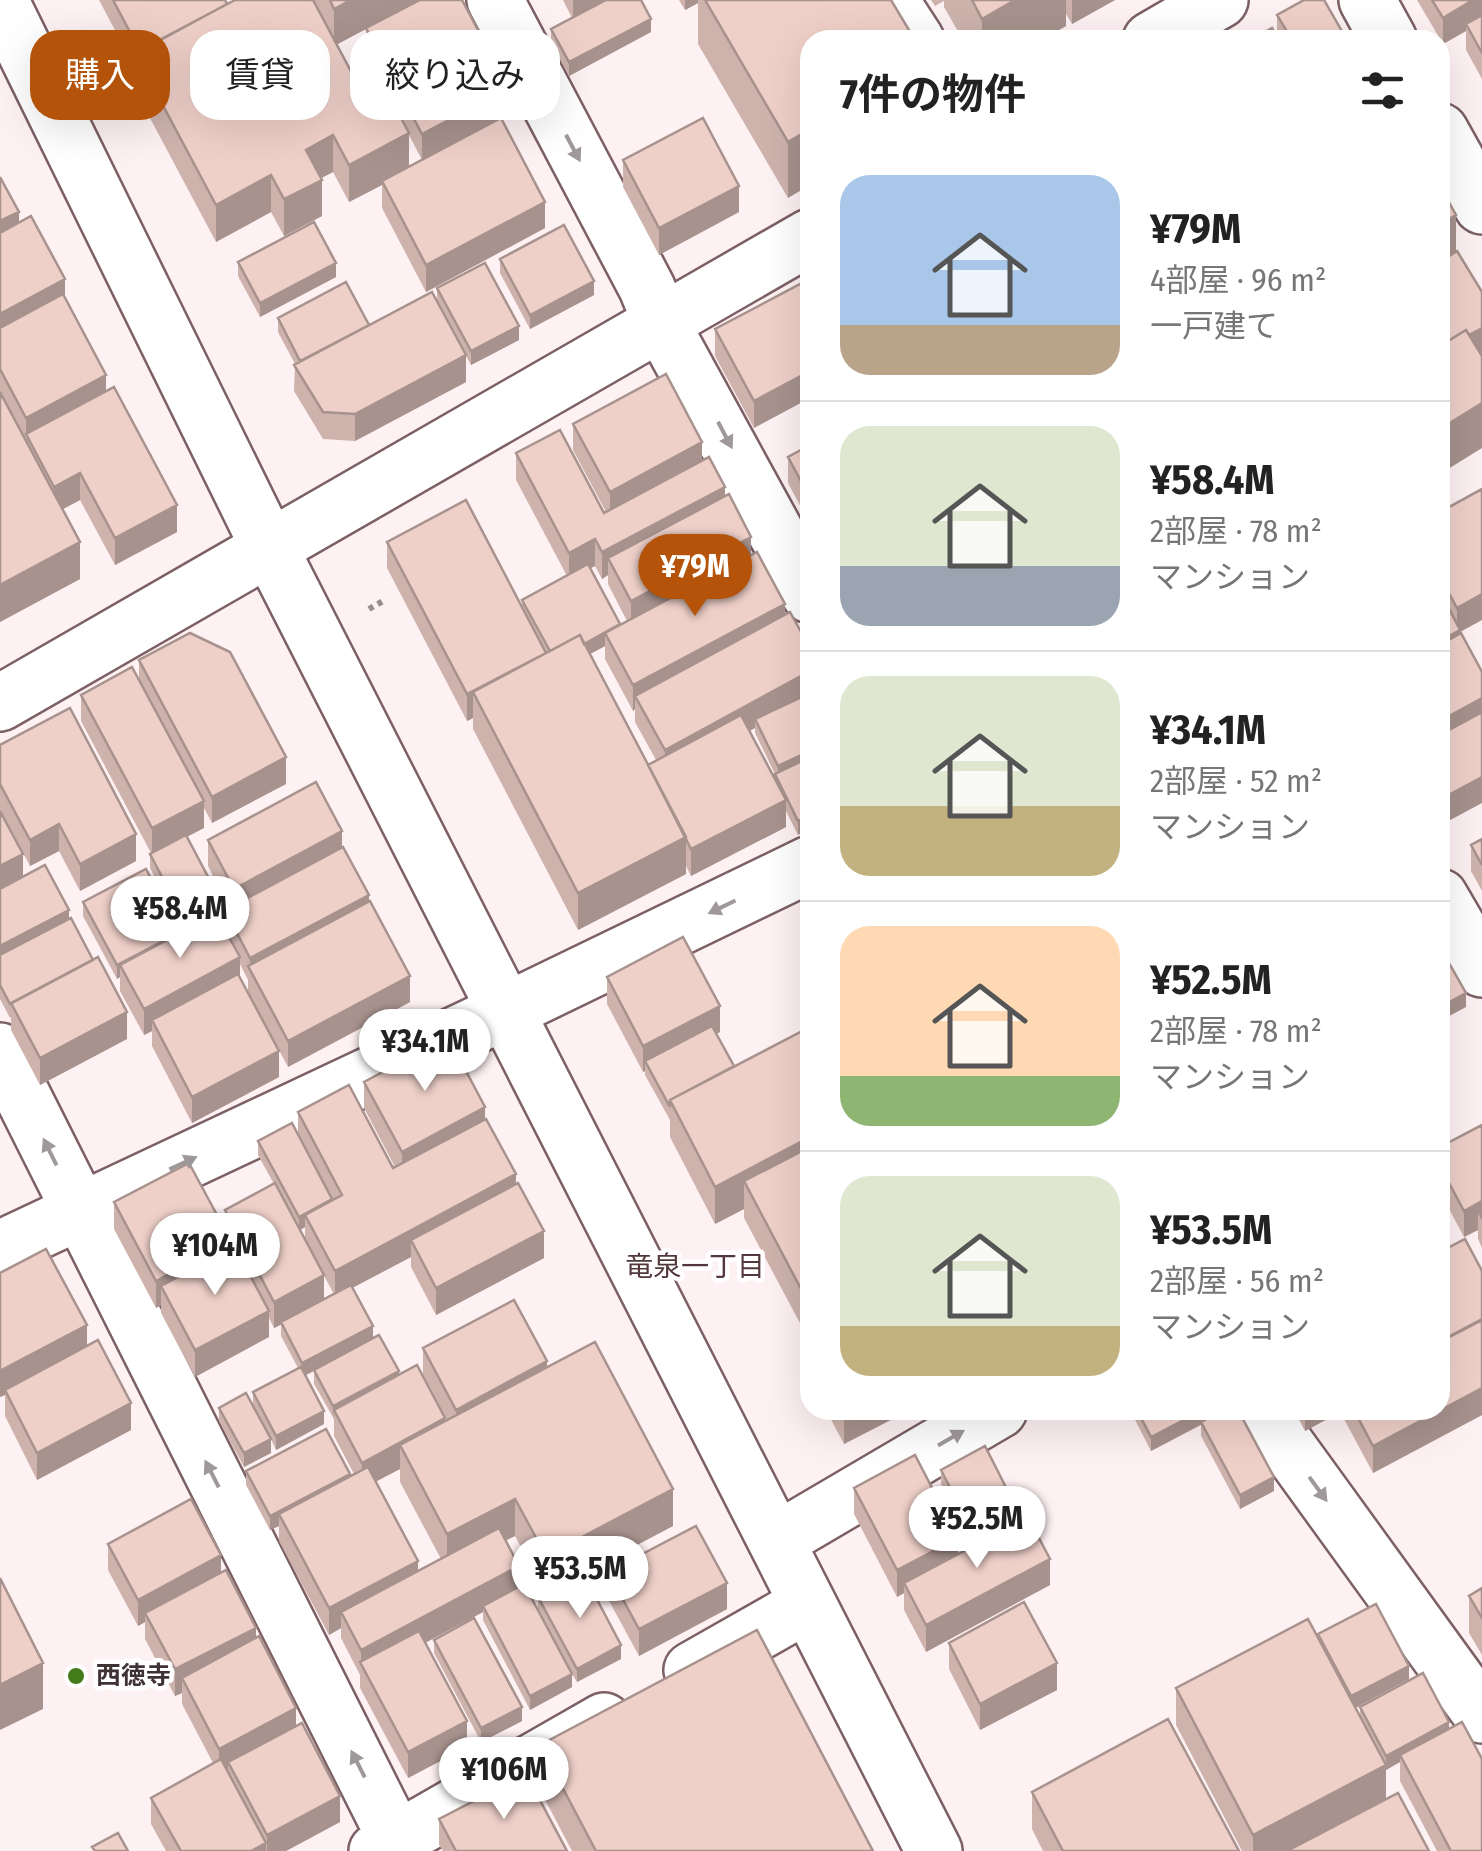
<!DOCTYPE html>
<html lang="ja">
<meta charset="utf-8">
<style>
body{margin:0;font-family:"Fira Sans Condensed","Noto Sans JP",sans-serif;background:#f2f2f2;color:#222;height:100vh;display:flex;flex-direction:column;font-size:38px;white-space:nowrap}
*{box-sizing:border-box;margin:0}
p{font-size:32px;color:#767676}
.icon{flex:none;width:55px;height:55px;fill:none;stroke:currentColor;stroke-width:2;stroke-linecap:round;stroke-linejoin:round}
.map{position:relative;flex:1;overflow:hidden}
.sheet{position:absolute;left:800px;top:30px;width:650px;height:1390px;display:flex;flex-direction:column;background:#fff;border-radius:30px;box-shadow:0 10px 40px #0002}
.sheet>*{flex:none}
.top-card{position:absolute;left:30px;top:30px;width:620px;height:90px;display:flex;gap:20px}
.price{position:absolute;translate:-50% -85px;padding:0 22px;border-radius:35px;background:#fff;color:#222;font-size:32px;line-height:65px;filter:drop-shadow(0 2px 5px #0008)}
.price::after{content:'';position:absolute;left:50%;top:60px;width:30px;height:22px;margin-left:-15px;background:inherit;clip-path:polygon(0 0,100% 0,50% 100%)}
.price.on{background:#b45309;color:#fff}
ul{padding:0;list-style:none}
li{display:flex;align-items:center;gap:30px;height:250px;padding:0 40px}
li+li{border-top:2px solid #e0e0e0}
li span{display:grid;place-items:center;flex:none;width:280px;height:200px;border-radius:30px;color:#555}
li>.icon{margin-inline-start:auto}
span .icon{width:120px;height:120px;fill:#fffc;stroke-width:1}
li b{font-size:42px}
h2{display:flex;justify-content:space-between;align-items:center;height:120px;padding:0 40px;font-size:42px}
.pill{padding:0 35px;border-radius:30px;background:#fff;box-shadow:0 10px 40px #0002;font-size:35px;line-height:90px}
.pill.on{background:#b45309;color:#fff}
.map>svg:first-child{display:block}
</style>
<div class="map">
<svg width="1482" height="1851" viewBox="0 0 1482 1851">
<rect width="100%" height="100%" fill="#fef1f3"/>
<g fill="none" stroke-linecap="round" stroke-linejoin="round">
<g stroke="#7c6065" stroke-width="60">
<path id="minor" d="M0,0L258,525L934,1851
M495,0L647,288L661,323L810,595
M890,0L916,40
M1367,0L1389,40
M1151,40L1220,0
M1440,131L1482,206
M0,703L810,237
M1440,897L1482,969
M0,1051L402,1851
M0,1249L506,1011L810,864
M1261,1410L1482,1715
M776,1541L999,1410
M692,1670L808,1604
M377,1851L604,1721"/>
</g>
<path stroke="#9a8d8f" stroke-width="6" stroke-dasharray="5 5" stroke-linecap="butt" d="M369,609L383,601"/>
<use href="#minor" stroke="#fff" stroke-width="55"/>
</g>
<path fill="#ceb3ad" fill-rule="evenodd" d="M99,0H225L227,4L235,0H462L509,114L501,119L545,228L426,292L382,208V185L349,202L333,172L321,178L322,216L284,236L271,212L216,242L135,90V68ZM366,29V54L380,82L362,92L336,45ZM409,135L422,160L409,167Z
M563,0H641L651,32L569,76L551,43V29L572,18Z
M679,0H891L788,198L698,44V3L685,10Z
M931,0H1115L1072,24L1066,14V26L1041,40H963L944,7V1L935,6Z
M1417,0H1482V79L1466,50V31L1443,44Z
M1277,15L1347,40H1251L1277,37Z
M623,160L739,212L659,255L623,187Z
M0,177L19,223L65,299L106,392L177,532L115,565L80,500L62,509L80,579L0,622Z
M500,259L594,295L530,329L500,273Z
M238,262L336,277L260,317L238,276Z
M802,283L754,428L715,356V329Z
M437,288L519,340L471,365L466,356V382L355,441L323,439L294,391L295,364L278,332V318L369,325L437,301Z
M573,424L702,460L725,496L751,555L785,615L810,648L798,835L786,811V827L691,876L686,866V874L578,930L473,729V718L467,721L387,568V542L522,608V600L567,576L516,480V453L604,513L606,512L573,450ZM595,566L602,579L608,575V584L627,621L620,625L590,568ZM605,646V659L633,711L635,709V722L656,760L648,765L590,654ZM755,728V733L775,774V779L749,731Z
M810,445V524L788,483V457Z
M1482,489L1460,632L1441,825L1440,823V512Z
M139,660L286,784L212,823L204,808V828L186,837L225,910L229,908L208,866V840L342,848L369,902L410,1002L288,1067L248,992V980L240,964V977L279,1077L192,1123L152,1046V1031L144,1035L120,991V977L117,979L83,916V902L180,933L183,931L150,868V854L151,853L81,721V695L139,680Z
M0,745L136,861L80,891L59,851L30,866L0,810Z
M0,811L23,877L69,919L127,1039L40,1085L11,1030V1017L10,1018L0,999Z
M1482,839V891L1471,871V845Z
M810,878V915L806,907V881Z
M607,977L720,1032L717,1034L734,1066L810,1027V1379L806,1371V1344L810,1342L744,1218V1209L715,1224L670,1137V1120L645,1075V1071L643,1072L607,1004Z
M364,1082L485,1119L516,1185L544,1258L436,1315L411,1267V1257L352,1288L373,1339L399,1375L445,1421L447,1420L423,1374V1348L547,1367L673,1526L583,1573L621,1659L577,1682L572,1674V1687L530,1710L483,1620V1612L425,1642L467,1747L408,1778L360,1688V1675L341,1638V1628L329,1635L279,1541V1526L270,1530L246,1485V1471L350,1477L354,1474L334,1436V1419L314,1384V1371L306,1375L324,1424L276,1450L271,1439V1453L244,1467L219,1421V1408L253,1406V1392L298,1368L281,1336V1325L274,1328L269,1318V1337L195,1377L161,1313V1305L156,1308L114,1229V1202L225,1231V1210L274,1184L258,1155V1141L298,1135V1112L393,1168L395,1167L364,1108ZM305,1227V1240L300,1230ZM324,1276L334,1294L324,1299ZM400,1469V1482L441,1559L418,1571L376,1481ZM515,1536L546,1593L538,1597V1610L519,1586L506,1540Z
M1482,1125V1248L1478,1239V1230L1464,1237L1440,1192V1147Z
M1465,1239L1482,1271V1415L1373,1473L1344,1419V1410H1440V1252Z
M0,1273L87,1346L131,1430L37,1480L5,1416V1395L0,1397Z
M826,1410H910L844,1444Z
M1130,1410H1221L1274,1491L1240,1509L1201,1436V1425L1151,1451Z
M1294,1410H1344L1305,1431Z
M941,1470L1020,1521L1050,1585L926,1652L904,1610V1593L897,1597L854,1514V1488L958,1554L973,1546L941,1484Z
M108,1544L221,1572L256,1638L340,1822L286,1851H166L151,1824V1798L213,1763L182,1704V1693L175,1696L145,1639V1622L138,1626L108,1570Z
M608,1572L727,1609L639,1656L608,1599Z
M1482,1588V1655L1469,1633V1596Z
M1318,1637L1409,1679L1356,1708L1360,1715V1707L1449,1729L1482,1851H1437L1400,1781V1762L1386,1770V1799L1429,1851H1242L1176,1725V1688Z
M434,1640L522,1721L481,1742L434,1653Z
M949,1643L1057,1690L980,1730L949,1669Z
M540,1745L873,1851H572L540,1790Z
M1032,1792L1239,1851H1043L1032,1829Z
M439,1819L567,1851H443L439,1845Z"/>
<path fill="#a7928d" d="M351,0H420L334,46V9Z
M573,0H608L573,19Z
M685,0H698V3L685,10Z
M1015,0H1066V26L1041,40H982V19Z
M1072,0H1115L1072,24Z
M1473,0H1482V21L1466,24V31L1443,44V18Z
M651,19V32L569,76V62Z
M509,88V114L422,160V134Z
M810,129V185L788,198V142Z
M409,133V170L382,181V185L349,202V165Z
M333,135V172L306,186V150Z
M271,175V212L216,242V205Z
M322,180V216L284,236V199Z
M739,186V212L659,255V228Z
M545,202V228L426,292V265Z
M19,212V238L0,248V221Z
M1456,215V260L1440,270V224Z
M336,263V277L260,317V303Z
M65,279V306L0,340V314Z
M594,281V295L530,329V315Z
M519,326V340L471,365V351Z
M1482,328V354L1440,379V353Z
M466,355V382L355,441V414Z
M810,371V398L754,428V401Z
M106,375V402L26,434V444V418Z
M1482,403V448L1440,474V429Z
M702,442V469L610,518V492Z
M80,473V500L54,514V487Z
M725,487V513L608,558V575L602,579V552Z
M177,505V532L115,565V538Z
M751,537V563L631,627V601Z
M595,539V566L569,580V553Z
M80,542V579L0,622V585Z
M1482,594V620L1460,632V656L1440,667V641L1457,632V608Z
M785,604V630L635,696V709L633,711V685Z
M605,633V646L554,673V659Z
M810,671V697L755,719V728L665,777V750Z
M473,692V718L467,721V694Z
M1482,698V725L1440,747V721Z
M810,751V764L778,780V766Z
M286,757V784L212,823V797Z
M1482,777V803L1441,825V799Z
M786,800V827L691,876V849Z
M204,801V828L152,855V828Z
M810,815V829L798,835V821Z
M59,824V851L30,866V840Z
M342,831V858L234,915V889Z
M136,834V861L80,891V864Z
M686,837V874L578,930V893Z
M23,854V880L0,892V866Z
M369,895V922L250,970V958Z
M69,910V924L0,960V946Z
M225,911V925L190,944V930Z
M180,932L120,965V977L117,979V965Z
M240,957V984L152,1020V1031L144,1035V1009Z
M410,976V1002L288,1067V1041Z
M1466,993V1007L1440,1021V1007Z
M720,1006V1032L649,1069L645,1061V1071L643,1072V1046Z
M127,1012V1039L40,1085V1058Z
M279,1051V1077L192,1123V1097Z
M485,1107V1134L402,1178V1152Z
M810,1137V1174L744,1181V1209L715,1224V1187Z
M516,1174V1201L411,1240V1257L335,1297V1271Z
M332,1199L305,1215V1227L299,1231V1217Z
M1482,1201V1221L1478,1213V1230L1464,1237V1211Z
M544,1231V1258L436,1315V1288Z
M231,1241V1268L161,1286V1305L156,1308V1281Z
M324,1275V1302L274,1328V1302Z
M269,1311V1337L195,1377V1350Z
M87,1325V1352L5,1390V1395L0,1397V1371Z
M373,1326V1340L302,1377V1363Z
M547,1361V1388L456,1436V1410Z
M399,1371V1385L334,1410L333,1420V1406Z
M1482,1388V1415L1373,1473V1446Z
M131,1403V1430L37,1480V1453Z
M859,1410H910L844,1444V1418Z
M1203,1410H1221V1414L1151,1451V1437Z
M1305,1410H1344L1305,1431Z
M324,1411V1424L276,1450V1436Z
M445,1418V1445H400V1469L362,1489V1463Z
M271,1439V1453L244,1467V1453Z
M350,1474V1488L279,1514V1526L270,1530V1516Z
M1274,1477V1491L1240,1509V1495Z
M673,1489V1526L546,1593V1556Z
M515,1499V1536L447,1571V1534Z
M1020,1515V1528L976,1552V1538Z
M958,1538V1564L904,1583V1593L897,1597V1570Z
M221,1555V1582L145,1613V1622L138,1626V1600Z
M1050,1559V1585L926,1652V1625Z
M418,1561V1587L341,1612V1628L329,1635V1608Z
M519,1566V1592L483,1606V1612L367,1674L361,1664V1650Z
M727,1583V1609L639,1656V1629Z
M256,1628V1654L182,1678V1693L175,1696V1669Z
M621,1645V1659L577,1682V1669Z
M43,1663V1709L0,1730V1685Z
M1057,1663V1690L980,1730V1704Z
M1409,1666V1679L1351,1710V1696Z
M572,1674V1687L530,1710V1696Z
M522,1707V1721L481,1742V1728Z
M296,1708V1734L228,1762V1770L219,1775V1749Z
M467,1721V1747L408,1778V1752Z
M1449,1722V1736L1400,1755V1762L1386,1770V1802L1293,1851H1253V1835L1386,1765V1756Z
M340,1796V1822L286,1851H267V1835Z
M266,1843V1851H251Z"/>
<path fill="#efd0c9" stroke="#a7928d" stroke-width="2.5" d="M113,0H225L227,4L140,51Z
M235,0H313L362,92L381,81L409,133L349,165L333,135L306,150L322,180L284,199L271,175L216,205L135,53Z
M330,0H351L334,9Z
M420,0H462L509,88L422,134L366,28Z
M606,0H641L651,19L569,62L551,29Z
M705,0H891L915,40H810V129L788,142Z
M972,0H1015L982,19Z
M1304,0H1324L1347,40H1292L1277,15Z
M1432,0H1473L1443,18Z
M1482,15V53L1466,24Z
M1272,28L1279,40H1251Z
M501,118L545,202L426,265L382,181Z
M703,118L739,186L659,228L623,160Z
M0,177L19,212L0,221Z
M1440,186L1456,215L1440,224Z
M31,216L65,279L0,314V233Z
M314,222L336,263L260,303L238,262Z
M564,225L594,281L530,315L500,259Z
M1457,251L1482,292V328L1469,335L1466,330L1440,346V262Z
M485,263L519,326L471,351L437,288Z
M346,282L369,325L300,361L278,318Z
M802,283L810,297V371L754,401L715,329Z
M432,292L466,355L355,414L323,412L294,365Z
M63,294L106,375L26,418L0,369V328Z
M1466,330L1482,356V403L1440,429V346Z
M666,374L702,442L610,492L573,424Z
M114,387L177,505L115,538L80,473L54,487L26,434Z
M0,392L80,542L0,585Z
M560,430L604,513L709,457L725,487L602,552L595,539L569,553L516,453Z
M810,445V498L788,457Z
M1482,489V594L1457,608L1440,577V512Z
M729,494L751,537L631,601L608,558Z
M466,500L546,653L467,694L387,542Z
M757,552L785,604L633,685L605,633Z
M588,564L620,624L584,644L580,635L550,651L522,600Z
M1444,599L1460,630L1440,641V601Z
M790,612L810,648V671L665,750L635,696Z
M190,633L230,652L286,757L212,797L139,660Z
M1461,633L1482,672V698L1440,721V645Z
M580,635L686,837L578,893L473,692Z
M132,667L204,801L152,828L81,695Z
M810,693V751L778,766L755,719Z
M70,708L136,834L80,864L59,824L30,840L0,784V745Z
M1482,712V777L1441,799L1440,796V735Z
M741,715L786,800L691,849L648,765Z
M810,757V815L798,821L775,774Z
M316,782L342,831L234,889L208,840Z
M0,811L23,854L0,866Z
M186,835L226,911L217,915L216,914L189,928L150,854Z
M1482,839V865L1471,845Z
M343,847L369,895L250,958L225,910Z
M45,865L69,910L0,946V889Z
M146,869L180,932L117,965L83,902Z
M370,901L410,976L288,1041L248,966Z
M216,914L240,957L144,1009L120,965Z
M71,918L93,960L10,1004L0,985V955Z
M683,937L720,1006L643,1046L607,977Z
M1445,956L1466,993L1440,1007V958Z
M98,957L127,1012L40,1058L11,1003Z
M238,974L279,1051L192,1097L152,1020Z
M712,1026L734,1066L670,1100V1107L645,1061Z
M810,1027V1137L715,1187L670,1100Z
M448,1037L485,1107L402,1152L364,1082Z
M349,1085L393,1168L486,1119L516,1174L335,1271L305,1215L342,1195L298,1112Z
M292,1123L332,1199L299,1217L258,1141Z
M1482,1125V1201L1464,1211L1440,1166V1147Z
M810,1147V1306L744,1181Z
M189,1163L231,1241L156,1281L114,1202Z
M275,1183L324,1275L274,1302L225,1210Z
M518,1183L544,1231L436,1288L411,1240Z
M1465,1239L1482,1271V1319L1446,1338L1440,1328V1252Z
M235,1247L269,1311L195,1350L161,1286Z
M46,1249L87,1325L0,1371V1273Z
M351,1285L373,1326L302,1363L281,1322Z
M514,1300L547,1361L456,1410L423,1348Z
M1482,1320V1388L1373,1446L1354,1410H1440V1342Z
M379,1335L399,1371L333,1406L314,1370Z
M98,1340L131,1403L37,1453L5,1390Z
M595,1342L673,1489L546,1556L515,1499L447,1534L400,1445Z
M417,1365L445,1418L362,1463L334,1410Z
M301,1367L324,1411L276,1436L253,1392Z
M246,1393L271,1439L244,1453L219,1408Z
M840,1410H859L844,1418Z
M1137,1410H1203L1151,1437Z
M1224,1410H1238L1274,1477L1240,1495L1201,1422Z
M326,1429L350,1474L270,1516L246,1471Z
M985,1446L1020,1515L976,1538L941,1470Z
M915,1455L958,1538L897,1570L854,1488Z
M368,1467L418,1561L329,1608L279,1514Z
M191,1499L221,1555L138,1600L108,1544Z
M1028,1517L1050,1559L926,1625L904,1583Z
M696,1526L727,1583L639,1629L608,1572Z
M499,1528L519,1566L361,1650L341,1612Z
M226,1570L256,1628L175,1669L145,1613Z
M583,1573L621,1645L577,1669L538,1597Z
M0,1578L43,1663L0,1685Z
M524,1584L572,1674L530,1696L483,1606Z
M1482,1588V1618L1469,1596Z
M1024,1602L1057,1663L980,1704L949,1643Z
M1376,1604L1409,1666L1351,1696L1318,1634Z
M474,1618L522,1707L481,1728L434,1640Z
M1308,1619L1386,1765L1253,1835L1176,1688Z
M757,1630L873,1851H596L540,1745Z
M419,1631L467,1721L408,1752L360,1662Z
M259,1636L296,1708L219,1749L182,1678Z
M1423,1673L1449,1722L1386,1756L1360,1707Z
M1168,1719L1239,1851H1063L1032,1792Z
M1462,1722L1482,1759V1851H1451L1400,1755Z
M302,1723L340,1796L267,1835L228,1762Z
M221,1759L266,1843L251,1851H181L151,1798Z
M526,1774L567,1851H456L439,1819Z
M1398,1793L1429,1851H1287Z
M118,1833L128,1851H95L92,1847Z"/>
<defs><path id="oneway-solid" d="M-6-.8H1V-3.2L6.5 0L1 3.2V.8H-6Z" transform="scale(2.5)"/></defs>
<g fill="#9f989a">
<use href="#oneway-solid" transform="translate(573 148) rotate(62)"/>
<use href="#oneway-solid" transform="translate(725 435) rotate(62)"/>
<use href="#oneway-solid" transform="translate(722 907) rotate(154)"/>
<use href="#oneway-solid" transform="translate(50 1152) rotate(-116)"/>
<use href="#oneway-solid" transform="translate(183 1163) rotate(-25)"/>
<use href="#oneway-solid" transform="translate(951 1438) rotate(-30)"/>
<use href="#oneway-solid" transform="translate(212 1474) rotate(-117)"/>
<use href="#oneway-solid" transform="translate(1318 1489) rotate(54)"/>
<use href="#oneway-solid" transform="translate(358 1764) rotate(-117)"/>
</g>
<circle fill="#427d19" stroke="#fff" stroke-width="4" cx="76" cy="1676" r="10"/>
<g text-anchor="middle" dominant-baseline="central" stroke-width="9" stroke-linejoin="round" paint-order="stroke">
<g font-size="25" font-weight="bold" fill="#3f3235" stroke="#fff" text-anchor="start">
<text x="96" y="1676">西徳寺</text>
</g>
<g font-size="28" fill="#52383d" stroke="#fff">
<text x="695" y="1266">竜泉一丁目</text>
</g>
</g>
</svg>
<b class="price on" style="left:695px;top:619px">¥79M</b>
<b class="price" style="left:180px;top:961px">¥58.4M</b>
<b class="price" style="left:425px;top:1094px">¥34.1M</b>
<b class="price" style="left:215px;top:1298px">¥104M</b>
<b class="price" style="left:977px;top:1571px">¥52.5M</b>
<b class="price" style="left:580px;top:1621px">¥53.5M</b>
<b class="price" style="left:504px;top:1822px">¥106M</b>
<div class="top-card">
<a class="pill on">購入</a>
<a class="pill">賃貸</a>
<a class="pill">絞り込み</a>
</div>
<section class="sheet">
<h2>7件の物件<svg class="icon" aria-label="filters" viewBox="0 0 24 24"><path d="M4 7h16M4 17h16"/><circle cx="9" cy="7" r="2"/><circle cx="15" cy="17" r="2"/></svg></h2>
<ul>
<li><span style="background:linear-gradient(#a9c7e8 75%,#b9a48a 0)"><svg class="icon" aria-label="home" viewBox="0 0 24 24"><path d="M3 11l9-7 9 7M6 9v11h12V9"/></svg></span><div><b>¥79M</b><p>4部屋 · 96 m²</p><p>一戸建て</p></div></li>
<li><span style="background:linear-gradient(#dfe7d0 70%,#9aa5b1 0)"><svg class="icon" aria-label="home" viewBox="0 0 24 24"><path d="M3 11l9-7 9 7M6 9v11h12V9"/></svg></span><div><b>¥58.4M</b><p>2部屋 · 78 m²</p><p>マンション</p></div></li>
<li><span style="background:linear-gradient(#dfe7d0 65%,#c2b280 0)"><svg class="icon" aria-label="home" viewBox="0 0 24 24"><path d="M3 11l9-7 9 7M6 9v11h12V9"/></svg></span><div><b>¥34.1M</b><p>2部屋 · 52 m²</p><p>マンション</p></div></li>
<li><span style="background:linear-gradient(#ffd9b3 75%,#8fb573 0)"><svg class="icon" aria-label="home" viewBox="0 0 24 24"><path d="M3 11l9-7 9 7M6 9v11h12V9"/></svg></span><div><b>¥52.5M</b><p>2部屋 · 78 m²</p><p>マンション</p></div></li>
<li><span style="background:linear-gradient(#dfe7d0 75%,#c2b280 0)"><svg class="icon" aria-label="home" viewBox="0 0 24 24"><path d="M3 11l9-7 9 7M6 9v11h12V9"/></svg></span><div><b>¥53.5M</b><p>2部屋 · 56 m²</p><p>マンション</p></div></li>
</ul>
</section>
</div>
